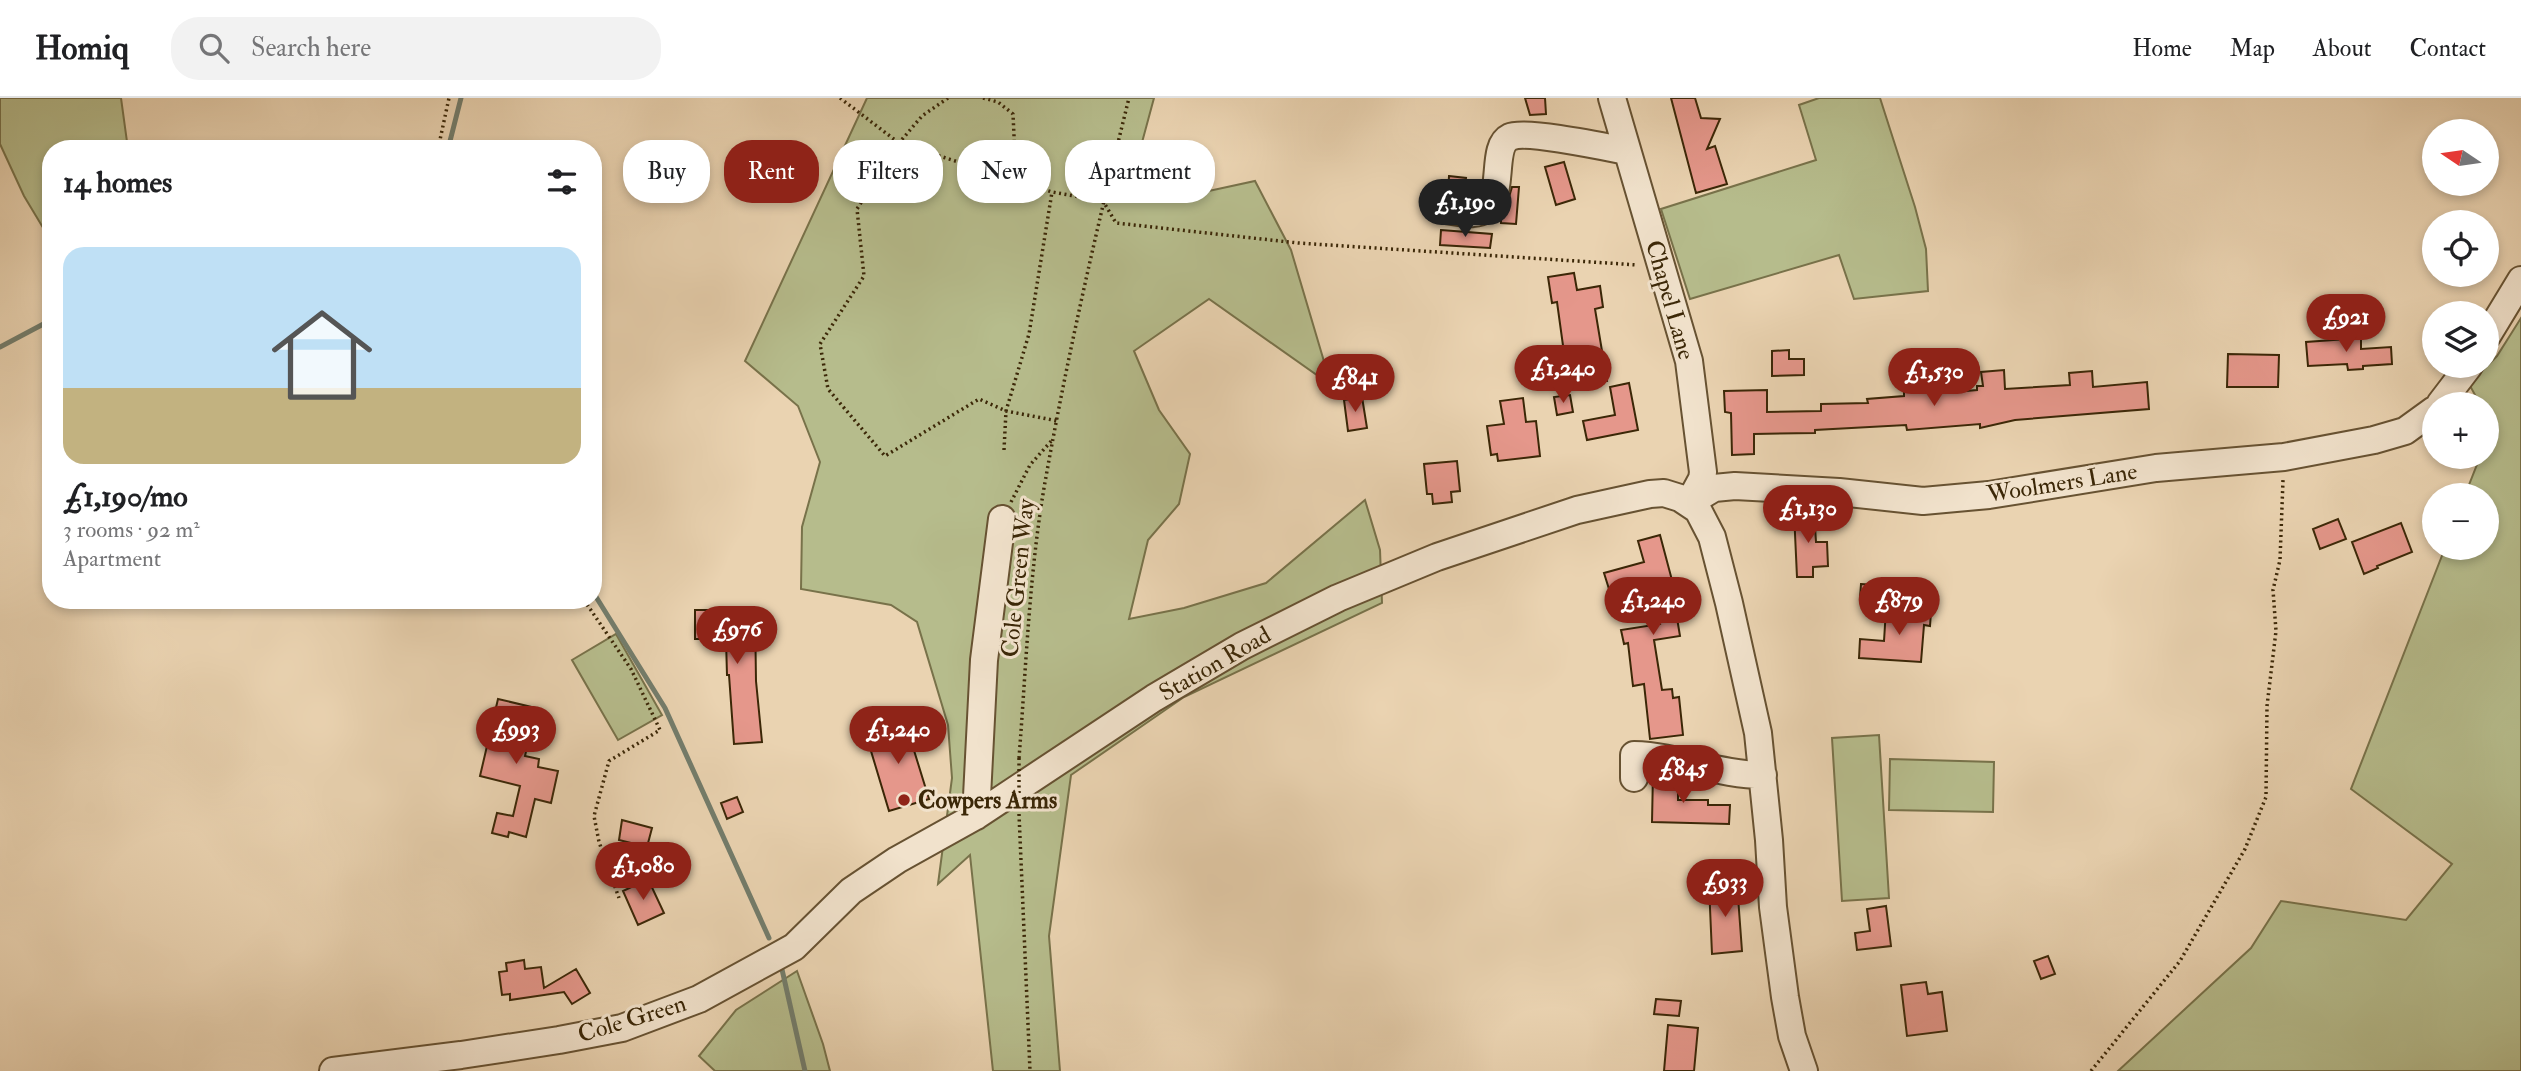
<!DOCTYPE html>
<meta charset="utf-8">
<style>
body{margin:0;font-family:"IM FELL Double Pica",serif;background:#f2f2f2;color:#202124;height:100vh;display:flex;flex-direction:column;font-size:26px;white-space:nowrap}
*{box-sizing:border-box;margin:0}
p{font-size:23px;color:#757577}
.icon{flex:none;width:38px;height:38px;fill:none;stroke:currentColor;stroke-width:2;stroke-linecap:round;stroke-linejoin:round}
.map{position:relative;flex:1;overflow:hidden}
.sheet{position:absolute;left:42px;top:42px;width:560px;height:469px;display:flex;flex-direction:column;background:#fff;border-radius:28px;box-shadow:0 4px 10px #0003}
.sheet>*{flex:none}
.top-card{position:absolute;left:623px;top:42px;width:665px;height:63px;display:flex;gap:14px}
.needle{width:46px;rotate:283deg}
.tools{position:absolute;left:2422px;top:21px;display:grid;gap:14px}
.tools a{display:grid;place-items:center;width:77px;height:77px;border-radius:50%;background:#fff;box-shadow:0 4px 10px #0003;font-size:35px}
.price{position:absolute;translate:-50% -60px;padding:0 16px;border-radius:24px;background:#8f2418;color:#fff;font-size:23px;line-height:46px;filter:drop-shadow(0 2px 4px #0008)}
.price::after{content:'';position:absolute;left:50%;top:42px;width:21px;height:16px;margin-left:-10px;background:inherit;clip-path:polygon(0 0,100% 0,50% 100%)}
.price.current{background:#222;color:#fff}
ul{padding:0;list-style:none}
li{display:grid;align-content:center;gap:14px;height:371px;padding:0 21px}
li+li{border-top:2px solid #e0e0e0}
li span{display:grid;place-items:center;height:217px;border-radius:21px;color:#555}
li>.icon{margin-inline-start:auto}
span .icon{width:126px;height:126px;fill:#fffc;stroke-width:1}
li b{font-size:30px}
h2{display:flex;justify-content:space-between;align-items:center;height:84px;padding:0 21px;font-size:30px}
.pill{padding:0 24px;border-radius:28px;background:#fff;box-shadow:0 4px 10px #0003;font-size:24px;line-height:63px}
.pill.current{background:#8f2418;color:#fff}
header{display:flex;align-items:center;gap:42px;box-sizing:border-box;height:98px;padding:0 35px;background:#fff;border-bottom:2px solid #e0e0e0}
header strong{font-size:33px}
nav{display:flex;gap:38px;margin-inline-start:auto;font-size:24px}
.search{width:490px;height:63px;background:#f2f2f2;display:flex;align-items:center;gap:18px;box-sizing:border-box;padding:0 24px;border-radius:28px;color:#757577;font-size:26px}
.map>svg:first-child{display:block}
</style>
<header>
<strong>Homiq</strong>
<div class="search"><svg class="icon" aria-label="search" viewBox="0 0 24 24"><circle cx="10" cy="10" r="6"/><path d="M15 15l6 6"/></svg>Search here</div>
<nav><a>Home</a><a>Map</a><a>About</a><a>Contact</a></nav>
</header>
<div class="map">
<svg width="2521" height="973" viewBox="0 0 2521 973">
<rect width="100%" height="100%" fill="#ead3b1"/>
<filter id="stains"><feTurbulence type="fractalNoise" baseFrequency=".00286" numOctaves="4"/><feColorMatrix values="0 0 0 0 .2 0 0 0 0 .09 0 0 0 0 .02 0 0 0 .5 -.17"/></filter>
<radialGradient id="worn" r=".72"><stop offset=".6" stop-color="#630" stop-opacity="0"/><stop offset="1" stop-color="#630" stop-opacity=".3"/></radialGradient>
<path fill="#b6bc8c" stroke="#78724a" stroke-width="2" d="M0,0H121L128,51H51V143L24,98L0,46Z
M867,0H1154L1134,74L1195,96L1255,83L1291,152L1331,287L1209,201L1134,253L1159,312L1190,356L1179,406L1148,442L1129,521L1184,510L1266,485L1365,402L1380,452L1382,505L1184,599L1071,677L1049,838L1060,973H993L970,757L938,786L952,680L948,627L917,524L891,507L801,491L802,429L820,364L798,308L745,263Z
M1819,0H1880L1915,109L1926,151L1928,193L1854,201L1839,157L1690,201L1661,111L1816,62L1799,7Z
M2521,220V973H2118L2251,850L2281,803L2406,822L2452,766L2351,691L2445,450H2487V397H2465L2480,359H2487V341L2492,327L2487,318V306H2480L2469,286L2497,258Z
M616,536L662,617L618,642L572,562Z
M1879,637L1889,800L1842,803L1832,640Z
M1890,661L1994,664L1993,714L1889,712Z
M797,873L823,946L830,973H715L699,958L736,912Z"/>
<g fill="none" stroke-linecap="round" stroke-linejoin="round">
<path stroke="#737d6c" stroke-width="5" d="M448,51L461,0
M0,249L51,222
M593,494L665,610L769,840
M781,867L805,973"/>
</g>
<path fill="#e5978b" stroke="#3b2707" stroke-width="2" d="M1525,0H1545L1546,16L1530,17Z
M1671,0H1695L1701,20L1720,21L1707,51L1715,48L1727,86L1696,95Z
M1564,64L1575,101L1556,107L1545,69Z
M1449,78L1466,80L1464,99L1448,96Z
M1512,89H1519L1516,126L1501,125V117L1506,109Z
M1441,132L1492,136L1490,150L1440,147Z
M1574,175L1577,192L1600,188L1603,209L1595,211L1607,283L1574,288L1569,261L1565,262L1557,204L1552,205L1548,179Z
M2361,240V251L2391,249L2392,266L2363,268V271L2348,272L2347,266L2308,268L2306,244Z
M1789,252V261H1804V277L1772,278V253Z
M2228,256L2279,257L2278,289H2227Z
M2004,272L2005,291L2070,287L2069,275L2092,273L2093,289L2147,284L2149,311L2015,322L1980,330V326L1907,332L1906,327L1815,332V335L1754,336V356L1732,357L1731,315L1725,314L1724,293L1767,292V314L1821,313V306L1868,305L1867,301L1904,298V291L1931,288V296L1977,292V288H1983L1981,274Z
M1629,285L1638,332L1587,342L1583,323L1615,317L1610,289Z
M1570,297L1573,314L1557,317L1554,299Z
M1362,299L1367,330L1348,333L1344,302Z
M1523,300L1526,324L1536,323L1540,358L1498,363L1497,356L1491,357L1487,328L1504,326L1500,303Z
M1457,363L1460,393L1451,394L1452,404L1433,406L1432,396H1427L1424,366Z
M1814,413L1816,444H1827L1828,468L1813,469V479H1797L1794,414Z
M2338,421L2346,441L2320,451L2313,431Z
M2401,425L2412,454L2377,468L2378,470L2364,476L2352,444Z
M1660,437L1677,501L1674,502L1680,538L1654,542L1662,592L1672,591L1673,600L1679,599L1683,637L1650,641L1644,586L1633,588L1628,545L1624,546L1621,532L1660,526L1648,481L1609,491L1604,475L1644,464L1638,443Z
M1861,486L1888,488L1887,502L1860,500Z
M1886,511L1931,514L1930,528L1924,527L1921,564L1859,560L1860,541L1884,543Z
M695,512H755L756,583L762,644L734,646L729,577H727L726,541H695Z
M498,601L536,610L525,658L539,661L538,669L558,673L551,705L535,701L526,739L509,734L508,739L492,735L497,715L513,718L520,688L480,678Z
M904,620L929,701L889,713L871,653L879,650L873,630Z
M1653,675L1678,679V702H1708V707H1730L1729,726L1652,724Z
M737,699L743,714L727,721L721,705Z
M622,722L652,730L647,749L619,742Z
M648,781L664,815L638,827L623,793Z
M1737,785L1742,853L1712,856L1709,787Z
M1886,808L1891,848L1857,852L1855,835L1870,833L1867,811Z
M2048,858L2055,876L2041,881L2034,863Z
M524,862L525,871L541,869L544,890L576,871L590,895L572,906L564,894L510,902V896L502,897L499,874L507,873L506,865Z
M1926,884L1928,896L1942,894L1947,933L1907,938L1901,887Z
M1656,901L1681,903L1679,918L1654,916Z
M1668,927L1698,930L1694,973H1664Z"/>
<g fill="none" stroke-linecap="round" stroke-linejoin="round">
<g stroke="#675232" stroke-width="30">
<path id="minor" d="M1612,0L1689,263L1703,374L1702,381L1689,405
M1446,112C1455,113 1465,116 1473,115C1511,113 1487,50 1510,39C1525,32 1606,49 1627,53
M2487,238L2521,182
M2440,306L2469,268
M1689,405L1714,390L1735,388L1839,394L1923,403L1989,397L2156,370L2284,359L2374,342L2405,333L2434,312
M1634,680V657C1678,658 1719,677 1763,677
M976,718L984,562L1002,421
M333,973L461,957L559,942L622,930L699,901L794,849L851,793L897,762L976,718L1154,600L1242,548L1338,500L1437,459L1577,412L1650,396L1664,395L1680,400L1698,412L1712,439L1729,505L1758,635L1769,742L1773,809L1785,899L1792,938L1804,973"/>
</g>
<path stroke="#3b2707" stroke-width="3.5" stroke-dasharray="2 3.5" stroke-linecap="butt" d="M840,0L899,45L1052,94L1103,103L1116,125L1298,145L1638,167
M948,0L922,18L899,45L857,111L864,178L820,246L828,291L885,358L979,301L1006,313L1058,323
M983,0L998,4L1013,16L1016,81
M438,51L449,0
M1004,352L1006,313L1029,236L1052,94
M1011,404L1030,367L1053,341
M584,502L631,571L660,632L609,663L594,718L599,744L619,800
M1019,660C1026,571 1029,479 1044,390C1067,259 1097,129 1129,0
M1019,716L1030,973
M2091,973L2180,863L2245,751L2266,699L2267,608L2276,533L2273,492L2280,462L2283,382"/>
<use href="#minor" stroke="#f1e2cc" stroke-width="26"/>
<path stroke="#3b2707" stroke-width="3.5" stroke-dasharray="2 3.5" stroke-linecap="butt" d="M1019,660V715"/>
</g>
<circle fill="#8f2418" stroke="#f1e2cc" stroke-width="2.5" cx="904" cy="702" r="7"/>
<g text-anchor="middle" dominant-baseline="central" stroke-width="6" stroke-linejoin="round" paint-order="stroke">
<g font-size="24" fill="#3b2707" stroke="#f1e2cc">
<text transform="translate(1670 202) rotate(74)">Chapel Lane</text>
<text transform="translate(2062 385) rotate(-9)">Woolmers Lane</text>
<text transform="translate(1018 480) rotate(-84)">Cole Green Way</text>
<text transform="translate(1215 566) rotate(-30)">Station Road</text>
<text transform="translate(632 921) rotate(-17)">Cole Green</text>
</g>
<g font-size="24" font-weight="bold" fill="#3b2707" stroke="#f1e2cc" text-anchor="start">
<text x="918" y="702">Cowpers Arms</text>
</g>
</g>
<rect width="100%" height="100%" filter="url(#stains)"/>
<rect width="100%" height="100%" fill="url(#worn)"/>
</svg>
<div class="tools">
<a><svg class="needle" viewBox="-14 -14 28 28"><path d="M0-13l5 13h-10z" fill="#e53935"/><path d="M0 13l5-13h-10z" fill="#757577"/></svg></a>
<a><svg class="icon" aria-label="locate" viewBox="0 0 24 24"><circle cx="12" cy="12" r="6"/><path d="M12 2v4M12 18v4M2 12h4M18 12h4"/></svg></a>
<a><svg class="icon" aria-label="layers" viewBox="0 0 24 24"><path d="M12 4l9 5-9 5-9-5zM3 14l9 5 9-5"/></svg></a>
<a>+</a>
<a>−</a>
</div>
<b class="price current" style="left:1465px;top:141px">£1,190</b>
<b class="price" style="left:2346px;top:256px">£921</b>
<b class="price" style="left:1563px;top:307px">£1,240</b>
<b class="price" style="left:1934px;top:310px">£1,530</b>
<b class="price" style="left:1355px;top:316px">£841</b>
<b class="price" style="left:1808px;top:447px">£1,130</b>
<b class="price" style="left:1653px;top:539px">£1,240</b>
<b class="price" style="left:1899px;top:539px">£879</b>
<b class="price" style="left:737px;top:568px">£976</b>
<b class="price" style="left:516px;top:668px">£993</b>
<b class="price" style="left:898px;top:668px">£1,240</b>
<b class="price" style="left:1683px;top:707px">£845</b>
<b class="price" style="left:643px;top:804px">£1,080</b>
<b class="price" style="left:1725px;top:821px">£933</b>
<div class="top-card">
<a class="pill">Buy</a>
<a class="pill current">Rent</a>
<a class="pill">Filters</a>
<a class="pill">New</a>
<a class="pill">Apartment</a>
</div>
<section class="sheet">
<h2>14 homes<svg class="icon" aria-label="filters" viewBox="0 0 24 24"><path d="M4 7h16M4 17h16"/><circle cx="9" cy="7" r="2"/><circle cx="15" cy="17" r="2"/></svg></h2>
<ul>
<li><span style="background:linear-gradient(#bfe0f5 65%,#c2b280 0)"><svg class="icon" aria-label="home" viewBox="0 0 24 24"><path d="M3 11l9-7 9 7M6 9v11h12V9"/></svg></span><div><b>£1,190/mo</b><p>3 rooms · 92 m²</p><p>Apartment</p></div></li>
</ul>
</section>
</div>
